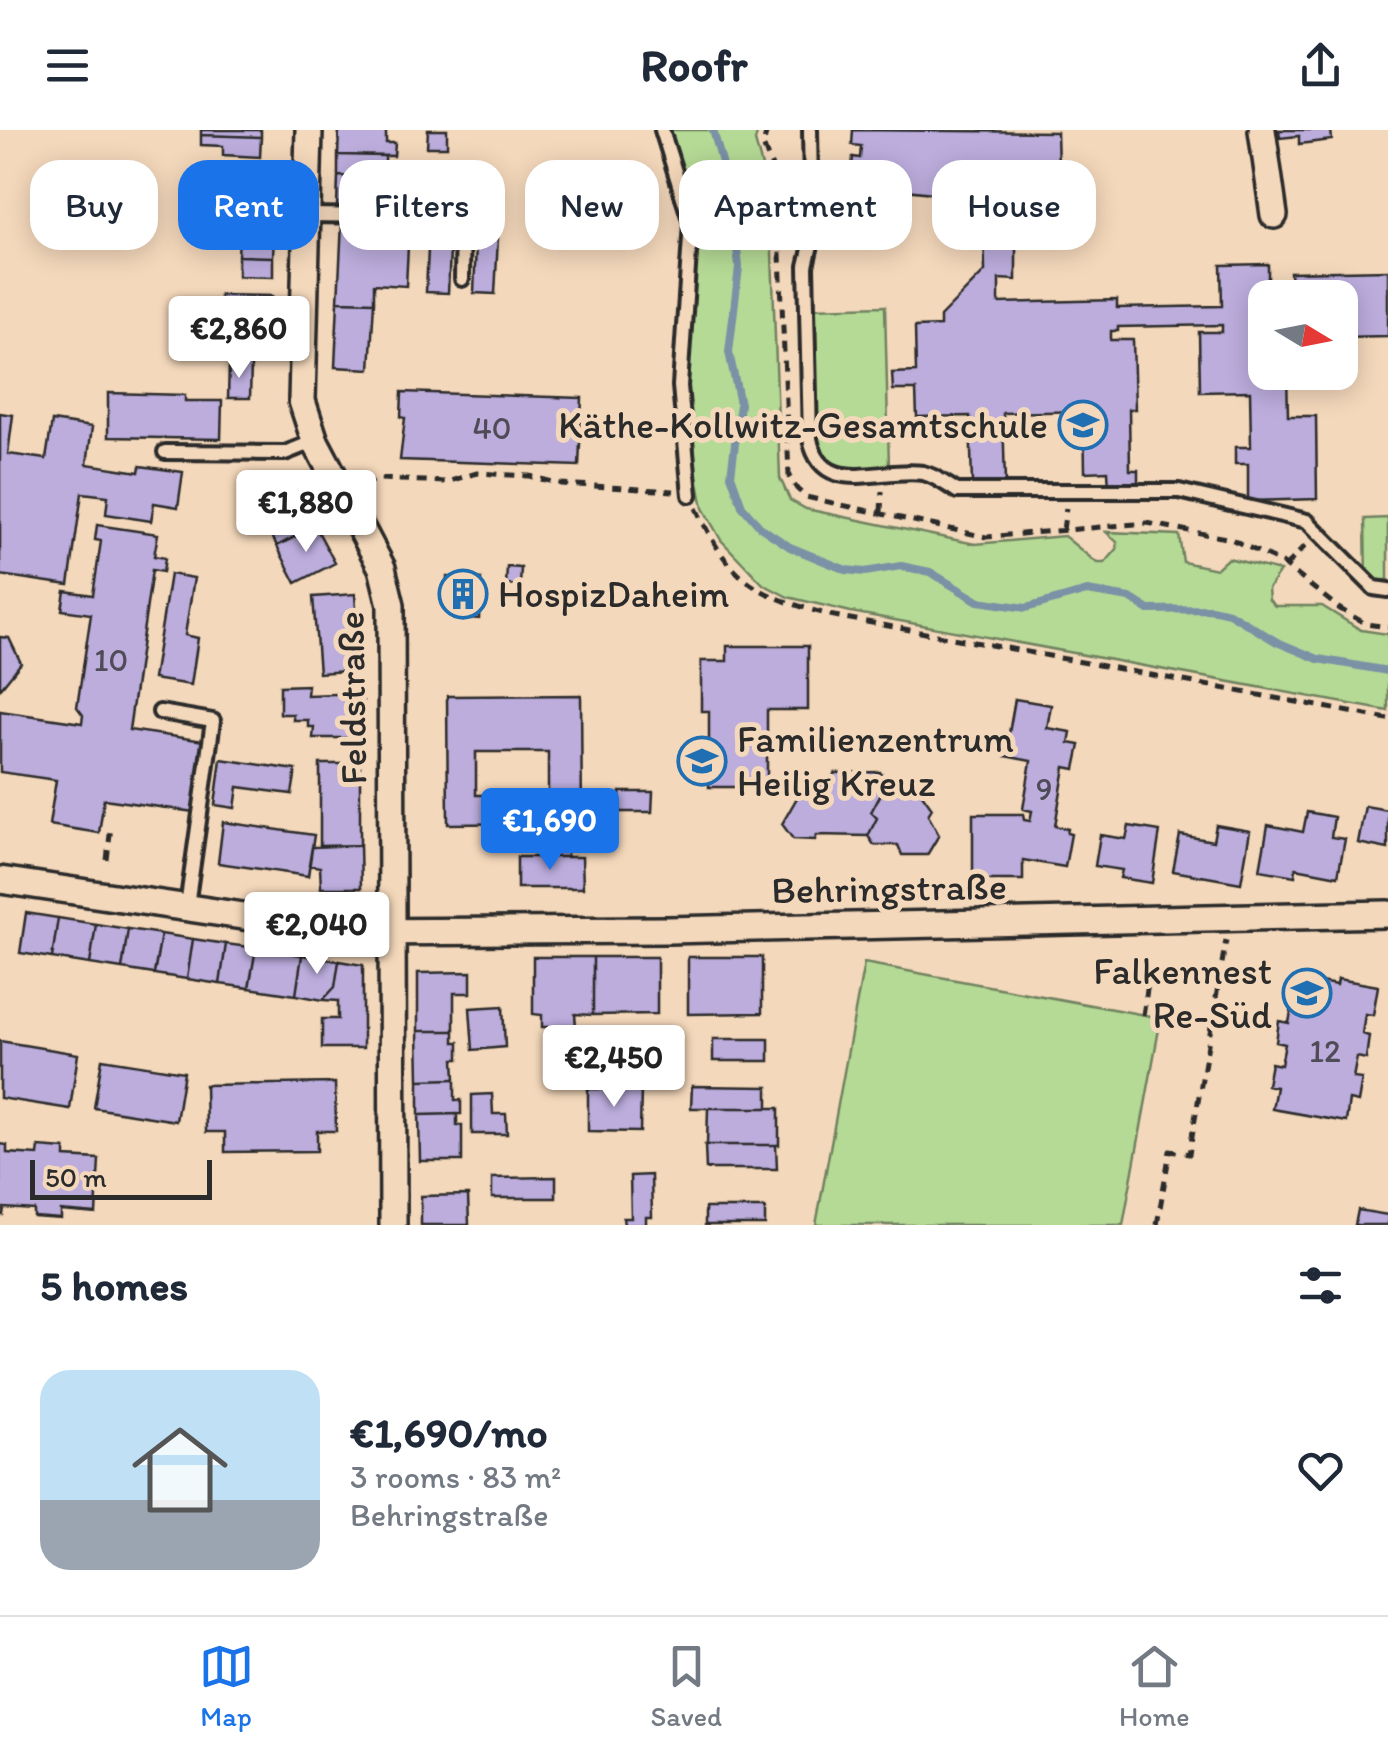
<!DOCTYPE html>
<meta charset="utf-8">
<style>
body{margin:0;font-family:Itim,sans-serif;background:#f6f6f7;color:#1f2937;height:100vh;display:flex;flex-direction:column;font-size:38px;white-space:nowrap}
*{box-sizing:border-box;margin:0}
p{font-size:32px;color:#747a83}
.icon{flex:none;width:55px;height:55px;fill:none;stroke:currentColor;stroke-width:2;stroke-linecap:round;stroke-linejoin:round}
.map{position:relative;height:1095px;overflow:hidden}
.side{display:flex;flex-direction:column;background:#fff;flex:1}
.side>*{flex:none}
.hud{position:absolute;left:30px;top:30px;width:1330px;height:90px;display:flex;gap:20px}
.needle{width:65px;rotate:100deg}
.buttons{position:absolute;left:1248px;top:150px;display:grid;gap:20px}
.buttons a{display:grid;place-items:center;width:110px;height:110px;border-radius:20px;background:#fff;box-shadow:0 5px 25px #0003;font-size:50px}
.scale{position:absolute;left:30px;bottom:25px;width:182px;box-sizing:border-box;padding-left:10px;border:5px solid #2b2b2b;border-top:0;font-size:28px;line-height:35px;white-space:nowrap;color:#2b2b2b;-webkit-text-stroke:8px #f4d8bb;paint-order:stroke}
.price{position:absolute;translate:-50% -85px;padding:0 22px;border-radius:10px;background:#fff;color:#222;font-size:32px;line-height:65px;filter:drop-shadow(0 2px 5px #0008)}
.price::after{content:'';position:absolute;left:50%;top:60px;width:30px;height:22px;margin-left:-15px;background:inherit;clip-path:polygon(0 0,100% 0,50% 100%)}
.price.current{background:#1a73e8;color:#fff}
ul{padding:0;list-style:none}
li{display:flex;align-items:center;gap:30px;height:250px;padding:0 40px}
li span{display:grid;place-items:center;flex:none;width:280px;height:200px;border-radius:30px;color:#555}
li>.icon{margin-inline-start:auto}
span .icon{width:120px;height:120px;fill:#fffc;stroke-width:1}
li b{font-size:42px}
h2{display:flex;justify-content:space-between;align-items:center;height:120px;padding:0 40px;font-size:42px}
.tag{padding:0 35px;border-radius:30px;background:#fff;box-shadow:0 5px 25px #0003;font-size:35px;line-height:90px}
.tag.current{background:#1a73e8;color:#fff}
header{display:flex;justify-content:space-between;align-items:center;height:130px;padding:0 40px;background:#fff;font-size:45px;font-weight:700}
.dock{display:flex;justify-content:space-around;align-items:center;height:140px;border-top:2px solid #e0e1e3;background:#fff;font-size:28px;color:#747a83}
.dock a{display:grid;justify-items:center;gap:5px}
.dock .current{color:#1a73e8}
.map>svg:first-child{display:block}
</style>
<header><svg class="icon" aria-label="menu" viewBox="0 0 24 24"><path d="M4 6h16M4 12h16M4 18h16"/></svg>Roofr<svg class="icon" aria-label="share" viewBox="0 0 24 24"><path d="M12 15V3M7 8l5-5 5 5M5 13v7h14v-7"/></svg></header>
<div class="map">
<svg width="1388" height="1095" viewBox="0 0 1388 1095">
<rect width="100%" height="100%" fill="#f4d8bb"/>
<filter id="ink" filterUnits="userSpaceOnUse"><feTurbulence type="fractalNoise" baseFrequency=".01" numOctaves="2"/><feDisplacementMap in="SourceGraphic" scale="20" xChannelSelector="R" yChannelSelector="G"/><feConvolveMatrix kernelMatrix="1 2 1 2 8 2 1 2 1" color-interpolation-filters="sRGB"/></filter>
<g filter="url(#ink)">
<path fill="#b5da95" stroke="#708260" stroke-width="2.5" d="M667,0H758L755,11L770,66L780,348L790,370L806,379L975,414L1064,406L1097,433H1105L1117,419V412L1106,402L1179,405L1183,432L1216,439L1228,428L1280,441L1268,459L1269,470L1275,476H1322L1361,500L1388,504V581L851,482L788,467L763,454L721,410L703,378L694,332L683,232L696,129L695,89Z
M885,176L889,338H836L819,320L812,178Z
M1388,388V450H1366L1365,389Z
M864,833L1161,888L1123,1095H816Z"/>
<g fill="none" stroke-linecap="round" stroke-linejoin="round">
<path stroke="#7a91a6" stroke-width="8" d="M713,0L731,65L739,137L729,222L740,274L731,345L742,376L760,397L790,417L846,440L865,442L901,436L930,442L978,471L1026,478L1087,461L1130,468L1149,480L1211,479L1229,483L1277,512L1318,529L1388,541"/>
</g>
<path fill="#bcaddd" stroke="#2b2b2b" stroke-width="2.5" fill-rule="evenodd" d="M201,0H261V7L201,5Z
M339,0H386V13H395L394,26L338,25Z
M428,0H447V17H427Z
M853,0L1057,2L1059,72L996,74L997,99L1016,98V150L999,149V173L1117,170V178L1222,176L1221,135L1268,134V157L1291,156L1290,142L1388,140V206L1340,207V168H1265V242H1287L1288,286H1316L1317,369L1248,371V334H1235V317H1251L1250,261L1200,262L1199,202H1222V195L1118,197V201H1111V210H1133L1135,279H1129L1130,340H1138V357L1109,358L1108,341L1085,342L1084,281L1003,283L1005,353L972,354L970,286L917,287L916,260H893L892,243L916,242L915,197L940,196V187L985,141L984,93L959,66L869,56L868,64L849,62L853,27L860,28L861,16L852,15Z
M1279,0H1331L1332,10L1299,14V6L1280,8Z
M201,5L261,7L260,27L223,25V16L201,15Z
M338,25L385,26V32L410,33L409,48L338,46Z
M226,44L275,46V66L226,65Z
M338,46L409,48V66L384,65V78L337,77Z
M240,65L275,66L274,87H239Z
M239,87H258L257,106H239Z
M477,88L499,89L495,164L474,163Z
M342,93L409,96L406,156L374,154V172L338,171Z
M429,97L451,98L448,163L426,162Z
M239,106H274L273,127L238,126Z
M238,126L273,127V147L238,146Z
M220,165L272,166V187L237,186V180H220Z
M338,171L374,172L370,239L335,237Z
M237,186L272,187L271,207L219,206V190L237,191Z
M229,234L251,235L250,268H228Z
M402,262L582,268L579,336L400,330L405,288L401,287Z
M108,263L185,265V271H222L221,309L108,307Z
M0,283L13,285L8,324L46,329L52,291L92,297L87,334L139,342L140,336L183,342L178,377L154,373L151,391L106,384L108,366L82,363L69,455L0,445Z
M287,349L312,398L277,416L252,367Z
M97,395L158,404L154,426L165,428L163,442L152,440L129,600L204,611L194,682L104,669L99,703L49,695L56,650L0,642V581L82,593L83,585L77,577L91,484L62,480L65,461L93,465L101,411L95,410Z
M315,396L335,433L296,453L277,416Z
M507,437L521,438L520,456L506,455Z
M170,444L194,448L185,505L198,508L191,555L153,549Z
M447,447L481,449L479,489L458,487V480L445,479Z
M355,464L360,540L319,543L313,467Z
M0,507L9,508L21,533L0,559Z
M727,516H808V580H767V657H709V581H701V531H727Z
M308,555L307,565L363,563L362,608H313L314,597H308V590H293V584H280V556Z
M581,565L582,693H567V727H549L548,693L448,694L447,566ZM476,622H548V665H476Z
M1015,569L1051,575L1047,598L1071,602L1069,613L1080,615L1075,639L1065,637L1055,696L1068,699L1067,703L1071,704L1065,737L1023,730V750H973V684H1023L1024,690L1030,691L1032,681L1023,679L1031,631L1005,626Z
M221,629L296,640L292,664L238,657L235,678L215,675Z
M320,634H360V715L320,716Z
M880,642L887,653L871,682L877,688L868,706L817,705L815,710L793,709L782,694L806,652L827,653L835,643Z
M887,653L915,654L932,678L928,685L939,705L927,725H902L898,715H874L868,706L877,688L871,682Z
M620,662H653L652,682H620Z
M1365,676L1388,680V719L1358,713Z
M1307,682L1334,687L1331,707L1345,709L1338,746L1296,738L1295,746L1260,740L1268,695L1303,702Z
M223,692L314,705L308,746L218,733Z
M1216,695L1250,701L1241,753L1173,741L1180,705L1213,711Z
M1129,696L1160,701L1152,753L1120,748L1122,740L1095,736L1100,705L1126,709Z
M360,715L361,758H321L320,737L309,735L312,717Z
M517,727H582L583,758H517Z
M26,783L58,788L52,828L20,823Z
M58,788L96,794L90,834L52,828Z
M96,794L128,799L122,839L90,834Z
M128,799L161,804L154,844L122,839Z
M161,804L193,809L187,849L154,844Z
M193,809L226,814L220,854L187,849Z
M226,814L256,818L249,858L220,854Z
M256,818L302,825L296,865L249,858Z
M302,825L339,831L335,857L323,870L296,865Z
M533,827H593V885L575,884L576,897H542V885L533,884Z
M593,827H657V884L593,885Z
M688,827H762V883L688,884Z
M339,831L363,835V918H322V889H338V871L323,870L335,857Z
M471,842V863H454V901H418V843Z
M1297,848L1337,855L1338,849L1378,856L1373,885L1365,884L1362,904L1369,906L1366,929L1357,927L1353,948L1362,949L1358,972L1349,970L1346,992L1272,979L1276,957L1267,955L1271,933L1281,935L1285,914L1276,912L1279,891L1289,893Z
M503,876L505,917L473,920L470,878Z
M418,901H454V912H459V929H454L455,949L419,950Z
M640,909L641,931L589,932L588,910Z
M713,909H769V931H713Z
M0,911L78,924L70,979L0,968Z
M102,929L184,942L176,991L94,978Z
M455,949V970H461V984L419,985V950Z
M335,953L336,1001H317V1021L225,1022V1002H206L205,955Z
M692,956L768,957V978H691Z
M588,959H641L640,1002L588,1001Z
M492,964L493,984H506L507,1004H472V965Z
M708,978H779V1015H707Z
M457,984V995H462V1031H420L419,985Z
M0,1014L7,1015V1023L38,1025L39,1017L65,1019V1027L99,1029L96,1084L61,1081V1089L34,1087V1080L4,1078L3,1085H0Z
M705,1015H776L777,1039H706Z
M651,1045L652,1087H646V1095H624L623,1088H631L630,1046Z
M556,1047V1068H492V1048Z
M468,1065L469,1095H421V1066Z
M705,1078H765V1095H705Z
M1358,1080L1388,1085V1095H1355Z"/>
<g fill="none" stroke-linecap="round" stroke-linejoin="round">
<g stroke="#2b2b2b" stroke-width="20">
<path id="lane" d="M662,0L691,93L680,256L690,365
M810,0L812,111L806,136L810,309C822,368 879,337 923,343C934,345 947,355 957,361H1179L1307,391L1374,458L1388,460
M306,85L463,87L462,149
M165,322L285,323L315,311
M160,582L213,591L187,776"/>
</g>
<g stroke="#2b2b2b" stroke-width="32">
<path id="street" d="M309,0L302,271L315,311L382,438L391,475L393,1095
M1262,0L1274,85
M0,750L351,802L668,800L1388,784"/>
</g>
<path stroke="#2b2b2b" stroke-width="5" stroke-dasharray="10 8" stroke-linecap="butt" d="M767,0L763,15L777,50L789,346L797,359L806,367L986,407L1147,393L1231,409L1282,433L1340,479L1366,494L1388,497
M364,355L378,349L447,352L477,343L529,346L561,354L674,361
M696,378C731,452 752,463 829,485L1388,589
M881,383L882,361
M1063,400L1066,378
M1286,436L1308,413
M107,730L111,696
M1143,885L1150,841L1219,852
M1157,1095L1170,1021L1189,1024L1226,810"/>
<use href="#lane" stroke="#f4d8bb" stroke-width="12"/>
<use href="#street" stroke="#f4d8bb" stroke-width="25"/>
</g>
</g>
<defs>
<g id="school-ring" transform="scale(2.5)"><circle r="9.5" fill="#f4d8bb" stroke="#1f6fb2" stroke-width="1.5"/><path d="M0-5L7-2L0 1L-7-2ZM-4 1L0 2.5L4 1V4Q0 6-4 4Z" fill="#1f6fb2"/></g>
<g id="building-ring" transform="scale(2.5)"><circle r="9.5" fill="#f4d8bb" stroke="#1f6fb2" stroke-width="1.5"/><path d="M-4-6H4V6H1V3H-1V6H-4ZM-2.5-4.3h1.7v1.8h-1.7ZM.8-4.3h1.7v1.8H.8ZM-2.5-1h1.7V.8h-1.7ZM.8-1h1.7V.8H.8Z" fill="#1f6fb2"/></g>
</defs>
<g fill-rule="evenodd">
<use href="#school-ring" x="1083" y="295"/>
<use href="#building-ring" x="463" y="464"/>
<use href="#school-ring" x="702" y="631"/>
<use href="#school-ring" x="1307" y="863"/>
</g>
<g text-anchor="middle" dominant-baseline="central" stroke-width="10" stroke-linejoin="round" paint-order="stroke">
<g font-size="32" fill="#4f4c58">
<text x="492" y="298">40</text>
<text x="111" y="530">10</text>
<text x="1044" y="659">9</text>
<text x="1325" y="921">12</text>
</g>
<g font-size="38" fill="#2b2b2b" stroke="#f4d8bb" text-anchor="end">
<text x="1048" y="295">Käthe-Kollwitz-Gesamtschule</text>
<text x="498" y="464" text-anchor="start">HospizDaheim</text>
<text x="737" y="609" text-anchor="start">Familienzentrum<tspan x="737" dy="44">Heilig Kreuz</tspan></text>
<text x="1272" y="841">Falkennest<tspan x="1272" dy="44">Re-Süd</tspan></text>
</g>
<g font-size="38" fill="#2b2b2b" stroke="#f4d8bb">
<text transform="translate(352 568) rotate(-91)">Feldstraße</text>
<text transform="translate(889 758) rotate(-1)">Behringstraße</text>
</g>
</g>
</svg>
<div class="buttons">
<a><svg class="needle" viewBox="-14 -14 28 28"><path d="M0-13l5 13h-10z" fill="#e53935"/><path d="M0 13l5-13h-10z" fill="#747a83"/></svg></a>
</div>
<div class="scale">50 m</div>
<b class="price" style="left:239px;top:251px">€2,860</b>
<b class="price" style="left:306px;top:425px">€1,880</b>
<b class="price current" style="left:550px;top:743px">€1,690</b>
<b class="price" style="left:317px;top:847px">€2,040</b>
<b class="price" style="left:614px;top:980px">€2,450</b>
<div class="hud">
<a class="tag">Buy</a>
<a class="tag current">Rent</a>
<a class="tag">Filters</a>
<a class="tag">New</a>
<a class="tag">Apartment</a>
<a class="tag">House</a>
</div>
</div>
<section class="side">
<h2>5 homes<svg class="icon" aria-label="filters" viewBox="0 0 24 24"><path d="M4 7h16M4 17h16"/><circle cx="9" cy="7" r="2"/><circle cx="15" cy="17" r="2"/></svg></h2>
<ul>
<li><span style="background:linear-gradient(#bfe0f5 65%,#9aa5b1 0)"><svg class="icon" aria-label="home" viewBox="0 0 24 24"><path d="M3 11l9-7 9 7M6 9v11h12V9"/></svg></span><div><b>€1,690/mo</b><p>3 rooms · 83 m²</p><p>Behringstraße</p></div><svg class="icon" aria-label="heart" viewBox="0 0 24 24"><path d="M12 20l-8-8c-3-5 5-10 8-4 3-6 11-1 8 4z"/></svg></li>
</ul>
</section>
<nav class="dock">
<a class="current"><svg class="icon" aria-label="map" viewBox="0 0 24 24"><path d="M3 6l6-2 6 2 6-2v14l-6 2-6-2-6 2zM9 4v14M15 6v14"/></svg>Map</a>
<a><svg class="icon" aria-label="saved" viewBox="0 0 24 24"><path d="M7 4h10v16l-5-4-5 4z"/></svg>Saved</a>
<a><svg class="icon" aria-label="home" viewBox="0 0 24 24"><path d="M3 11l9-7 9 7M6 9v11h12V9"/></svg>Home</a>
</nav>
